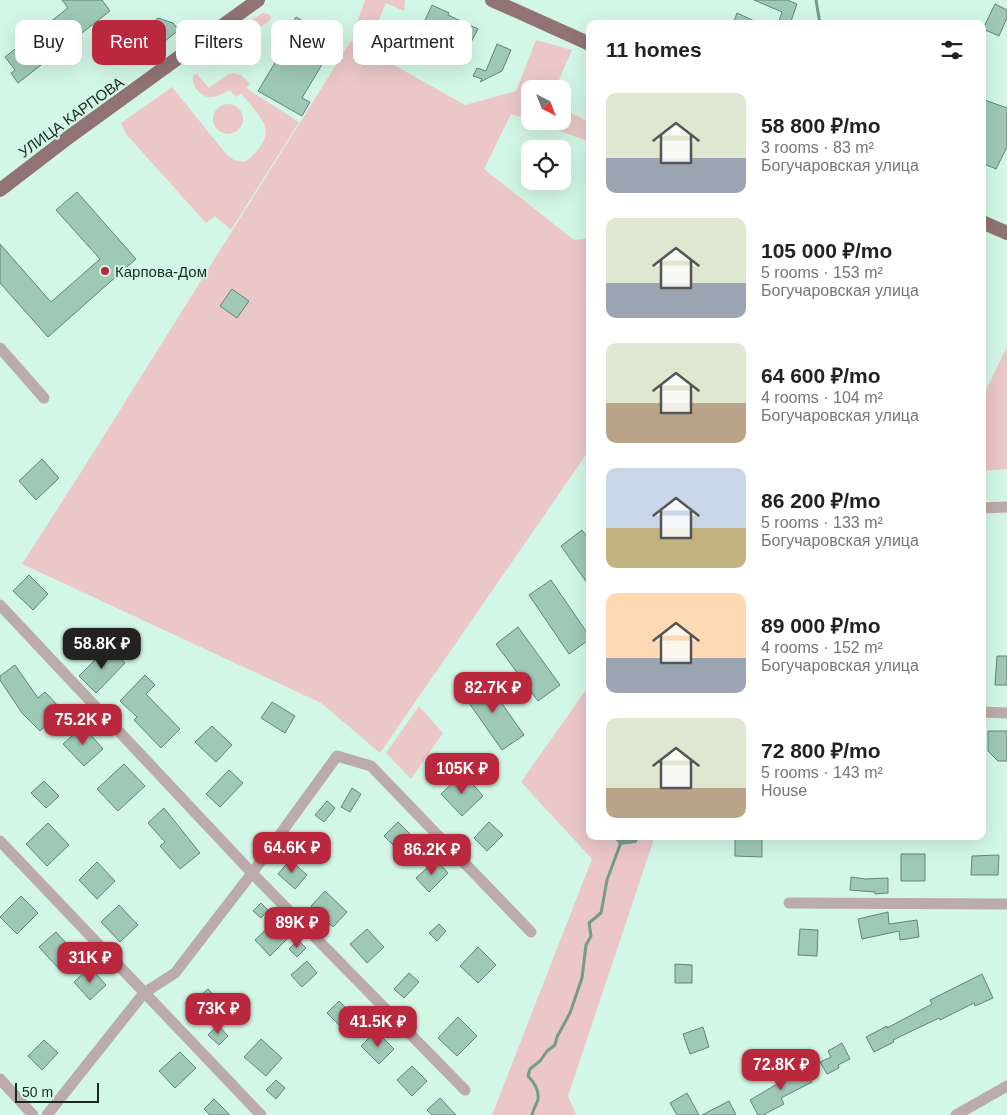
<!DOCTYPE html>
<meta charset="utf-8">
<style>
body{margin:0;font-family:Helvetica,sans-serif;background:#f2f2f2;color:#222;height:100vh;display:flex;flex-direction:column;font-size:19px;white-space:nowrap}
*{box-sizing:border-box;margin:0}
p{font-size:16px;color:#767676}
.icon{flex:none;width:28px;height:28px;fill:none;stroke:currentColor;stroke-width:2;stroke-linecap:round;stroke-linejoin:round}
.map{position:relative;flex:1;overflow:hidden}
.drawer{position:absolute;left:586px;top:20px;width:400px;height:820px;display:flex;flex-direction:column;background:#fff;border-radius:10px;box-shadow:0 5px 20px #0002}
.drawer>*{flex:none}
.hud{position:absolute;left:15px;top:20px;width:475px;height:45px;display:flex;gap:10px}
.needle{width:32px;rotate:138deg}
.tools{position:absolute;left:521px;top:80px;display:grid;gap:10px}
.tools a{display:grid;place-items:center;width:50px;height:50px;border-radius:10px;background:#fff;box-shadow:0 5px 20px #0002;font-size:25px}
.scale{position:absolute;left:15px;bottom:12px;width:84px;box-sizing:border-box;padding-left:5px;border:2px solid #1a2822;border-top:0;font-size:14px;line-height:18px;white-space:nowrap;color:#1a2822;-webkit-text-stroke:4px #d3f7e7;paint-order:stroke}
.price{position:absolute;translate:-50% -42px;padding:0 11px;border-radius:10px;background:#ba283e;color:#fff;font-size:16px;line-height:32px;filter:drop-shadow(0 1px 2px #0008)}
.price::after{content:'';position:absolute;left:50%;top:30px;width:15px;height:11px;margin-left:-8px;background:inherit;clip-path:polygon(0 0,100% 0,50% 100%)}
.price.current{background:#222;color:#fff}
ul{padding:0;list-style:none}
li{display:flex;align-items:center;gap:15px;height:125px;padding:0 20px}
li span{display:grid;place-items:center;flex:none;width:140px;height:100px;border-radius:10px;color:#555}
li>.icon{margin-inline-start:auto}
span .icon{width:60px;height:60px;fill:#fffc;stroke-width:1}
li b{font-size:21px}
h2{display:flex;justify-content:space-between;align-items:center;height:60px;padding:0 20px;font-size:21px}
.pill{padding:0 18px;border-radius:10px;background:#fff;box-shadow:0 5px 20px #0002;font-size:18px;line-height:45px}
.pill.current{background:#ba283e;color:#fff}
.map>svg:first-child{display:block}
</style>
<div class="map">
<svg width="1007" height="1115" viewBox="0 0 1007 1115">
<rect width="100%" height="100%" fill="#d3f7e7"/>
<path fill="#ebc7c7" d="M365,0H405L404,11L386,3L378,21L395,29L390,41L393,59L352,38Z
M262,13L270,15L271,18L269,21L208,66L205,52Z
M536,40L572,50L555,89H530V120L511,114L484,169L574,240L590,238V449L380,753L321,703L22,564L85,466L351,41L465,105L516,91Z
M233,73L241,75L250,84L246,88L299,122L231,230L215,216L206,223L126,134L121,123L172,87L227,155L234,160L244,162C256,155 272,137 263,122C258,112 248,102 241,93L236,97L229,90C218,97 207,102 197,90C193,84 192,82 193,75L197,74L209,88L227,75Z
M213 119a15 15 0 1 1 30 0a15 15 0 1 1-30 0Z
M563,109L590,122V142L533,121H562Z
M1007,346V469L983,471V397Z
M590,684V836H612L620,845L636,843L641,836H655L568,1096L576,1115H492L592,859L521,782Z
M419,706L443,733L411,779L386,753Z"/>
<path fill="#739c8a" d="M612,836H641L636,843L620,845Z"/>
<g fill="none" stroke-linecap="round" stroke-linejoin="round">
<path stroke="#739c8a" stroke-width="3" d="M816,0L820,24
M532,1115C533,1110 538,1101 538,1099C539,1090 534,1082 528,1076L530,1069L540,1061L547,1051L555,1045L557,1037L570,1013L582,978L586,945L591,936L589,923L601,913L607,880L620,845L619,836"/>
</g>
<path fill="#9ec9b6" stroke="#638476" d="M62,0H102L110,11L18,83L11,73L15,70L5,57L68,8Z
M754,0H787L797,4L790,24H778L782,12Z
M995,4L1007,10V18L999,36L983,29Z
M432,5L449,13L448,15L478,29L469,46L440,33L433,48L416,40Z
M737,13L761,24H733Z
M296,17L336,41L302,98L310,102L302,116L258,91L282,51L278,48Z
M158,18L173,23L179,30L160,45L151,29L152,23Z
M497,44L511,50L502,71L480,82L482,79L473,76L477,68L486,71Z
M982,99L1007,108V147L996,169L982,163Z
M77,192L136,259L48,337L0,283V244L51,302L100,259L56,210Z
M232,289L249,301L237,318L220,306Z
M42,459L59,478L36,500L19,481Z
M582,530L590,541V587L561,546Z
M29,575L48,594L33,610L13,591Z
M551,580L590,637V639L569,654L529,595Z
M518,627L560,685L538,701L496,644Z
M108,647L125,663L96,693L79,676Z
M997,656H1007V685H995Z
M15,665L38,698L45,692L62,710L40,731L22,713L0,680V676Z
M145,675L155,685L146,694L180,729L161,748L134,720L137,717L120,701Z
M484,678L524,735L502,750L462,693Z
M272,702L295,716L285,733L261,718Z
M83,726L103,749L84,766L63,744Z
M212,726L232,745L216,762L195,742Z
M988,731H1007V761H998L988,751Z
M124,764L145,786L118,811L97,789Z
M229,770L243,783L220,807L206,794Z
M463,773L483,796L462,816L441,794Z
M44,781L59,796L46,808L31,793Z
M352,788L361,794L350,812L341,807Z
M327,801L335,808L324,822L315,815Z
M164,808L200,853L180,869L160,846L165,842L148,823Z
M398,822L413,837L399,851L384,836Z
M489,822L503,835L487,851L474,838Z
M48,823L69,845L47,866L26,844Z
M735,836H762V857L735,856Z
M901,854H925V881H901Z
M999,855L998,875H971L972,856Z
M290,860L307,875L295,889L278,874Z
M436,860L448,873L429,892L416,878Z
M97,862L115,881L97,899L79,880Z
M851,877L865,879L888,878V893L875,894V892L850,890Z
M325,891L347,912L333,927L311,906Z
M21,896L38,913L17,934L0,917Z
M261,903L268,910L261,918L253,911Z
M119,905L138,925L120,942L101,922Z
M888,912L889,924L917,920L919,937L900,940L899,931L862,939L858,919Z
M272,924L287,939L270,956L255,940Z
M439,924L446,931L437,941L429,933Z
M367,929L384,947L367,963L350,944Z
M800,929L818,930L817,956L798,955Z
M56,932L77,955L60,970L39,947Z
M298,940L306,948L297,957L289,949Z
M478,947L496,965L478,983L460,966Z
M307,961L317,973L302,987L291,975Z
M675,964L692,965V983H675Z
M90,967L106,985L90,1000L74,982Z
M409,973L419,982L404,998L394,989Z
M982,974L993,998L975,1006L974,1003L940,1020L939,1018L893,1040L894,1042L874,1052L866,1037L887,1026V1028L932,1004L930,1000Z
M208,989L224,1006L205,1023L189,1006Z
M339,1001L355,1017L343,1029L327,1013Z
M458,1017L477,1036L457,1056L438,1038Z
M218,1025L228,1036L219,1045L208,1035Z
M703,1027L709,1047L690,1054L683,1034Z
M376,1031L394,1049L379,1064L361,1046Z
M261,1039L282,1058L266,1076L244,1057Z
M44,1040L58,1053L42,1070L28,1056Z
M842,1043L850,1059L838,1065L839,1068L827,1074L820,1062L831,1057L828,1051Z
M180,1052L196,1068L175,1088L159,1071Z
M804,1065L812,1082L781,1098L784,1104L763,1115H758L750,1100L784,1080L782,1075Z
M412,1066L427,1081L412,1096L397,1080Z
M276,1080L285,1088L276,1099L266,1090Z
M687,1093L699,1115H677L670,1103Z
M440,1098L456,1115H432L427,1110Z
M214,1099L230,1115H210L204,1109Z
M729,1101L736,1115H702Z"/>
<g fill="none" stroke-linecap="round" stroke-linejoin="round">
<path stroke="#bbabaa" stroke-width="11" d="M0,348L44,398
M982,508L1007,507
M0,605L252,873L465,1090
M982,712L1007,713
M0,841L261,1115
M789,903L1007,904
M0,1079L33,1115
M47,1115L144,993L175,973L252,873L337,756L371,766L531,932
M956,1115L1007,1086"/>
<path stroke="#907372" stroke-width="14" d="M492,0L590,44
M0,190L69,137L258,0
M982,222L1007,233"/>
</g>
<circle fill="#ba283e" stroke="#d3f7e7" stroke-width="2" cx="105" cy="271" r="5"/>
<g text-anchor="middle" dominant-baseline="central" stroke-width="4" stroke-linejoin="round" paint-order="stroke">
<g font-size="15" fill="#1a2822" stroke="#d3f7e7">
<text transform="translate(71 117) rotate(-36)">УЛИЦА КАРПОВА</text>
</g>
<g font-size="15" fill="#1a2822" stroke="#d3f7e7" text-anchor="start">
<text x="115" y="271">Карпова-Дом</text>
</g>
</g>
</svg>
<div class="tools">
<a><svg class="needle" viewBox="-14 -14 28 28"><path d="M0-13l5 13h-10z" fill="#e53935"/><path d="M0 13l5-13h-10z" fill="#767676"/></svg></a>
<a><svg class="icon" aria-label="locate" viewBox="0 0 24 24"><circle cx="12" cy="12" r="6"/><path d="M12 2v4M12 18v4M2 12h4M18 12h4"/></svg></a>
</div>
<div class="scale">50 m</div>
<b class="price current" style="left:102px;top:670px">58.8K ₽</b>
<b class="price" style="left:493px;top:714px">82.7K ₽</b>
<b class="price" style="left:83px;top:746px">75.2K ₽</b>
<b class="price" style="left:462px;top:795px">105K ₽</b>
<b class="price" style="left:292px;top:874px">64.6K ₽</b>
<b class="price" style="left:432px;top:876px">86.2K ₽</b>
<b class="price" style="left:297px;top:949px">89K ₽</b>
<b class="price" style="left:90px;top:984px">31K ₽</b>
<b class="price" style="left:218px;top:1035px">73K ₽</b>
<b class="price" style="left:378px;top:1048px">41.5K ₽</b>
<b class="price" style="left:781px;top:1091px">72.8K ₽</b>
<div class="hud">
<a class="pill">Buy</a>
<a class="pill current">Rent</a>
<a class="pill">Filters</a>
<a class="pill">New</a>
<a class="pill">Apartment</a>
</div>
<section class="drawer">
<h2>11 homes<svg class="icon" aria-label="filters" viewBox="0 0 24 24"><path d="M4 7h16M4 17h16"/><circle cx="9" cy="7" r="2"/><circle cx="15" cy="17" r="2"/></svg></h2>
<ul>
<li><span style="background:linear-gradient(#dfe7d0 65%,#9aa5b1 0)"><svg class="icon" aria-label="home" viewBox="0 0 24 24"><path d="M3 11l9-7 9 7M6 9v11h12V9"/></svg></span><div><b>58 800 ₽/mo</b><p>3 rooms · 83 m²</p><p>Богучаровская улица</p></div></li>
<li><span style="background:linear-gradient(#dfe7d0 65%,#9aa5b1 0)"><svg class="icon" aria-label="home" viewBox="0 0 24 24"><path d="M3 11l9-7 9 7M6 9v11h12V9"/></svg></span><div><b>105 000 ₽/mo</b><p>5 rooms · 153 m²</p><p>Богучаровская улица</p></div></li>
<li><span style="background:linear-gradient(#dfe7d0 60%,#b9a48a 0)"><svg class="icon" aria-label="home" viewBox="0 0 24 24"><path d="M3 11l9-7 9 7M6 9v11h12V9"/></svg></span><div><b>64 600 ₽/mo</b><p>4 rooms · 104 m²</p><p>Богучаровская улица</p></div></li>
<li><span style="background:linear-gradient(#c9d6e8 60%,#c2b280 0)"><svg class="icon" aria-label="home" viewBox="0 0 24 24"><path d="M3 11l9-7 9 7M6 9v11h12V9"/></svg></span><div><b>86 200 ₽/mo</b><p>5 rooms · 133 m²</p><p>Богучаровская улица</p></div></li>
<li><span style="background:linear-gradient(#ffd9b3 65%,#9aa5b1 0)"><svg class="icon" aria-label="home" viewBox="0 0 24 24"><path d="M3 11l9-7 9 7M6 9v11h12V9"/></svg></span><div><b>89 000 ₽/mo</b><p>4 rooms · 152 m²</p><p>Богучаровская улица</p></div></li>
<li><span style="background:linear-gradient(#dfe7d0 70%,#b9a48a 0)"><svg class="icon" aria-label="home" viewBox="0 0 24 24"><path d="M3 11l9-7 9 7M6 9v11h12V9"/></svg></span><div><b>72 800 ₽/mo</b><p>5 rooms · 143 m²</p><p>House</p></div></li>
</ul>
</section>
</div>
